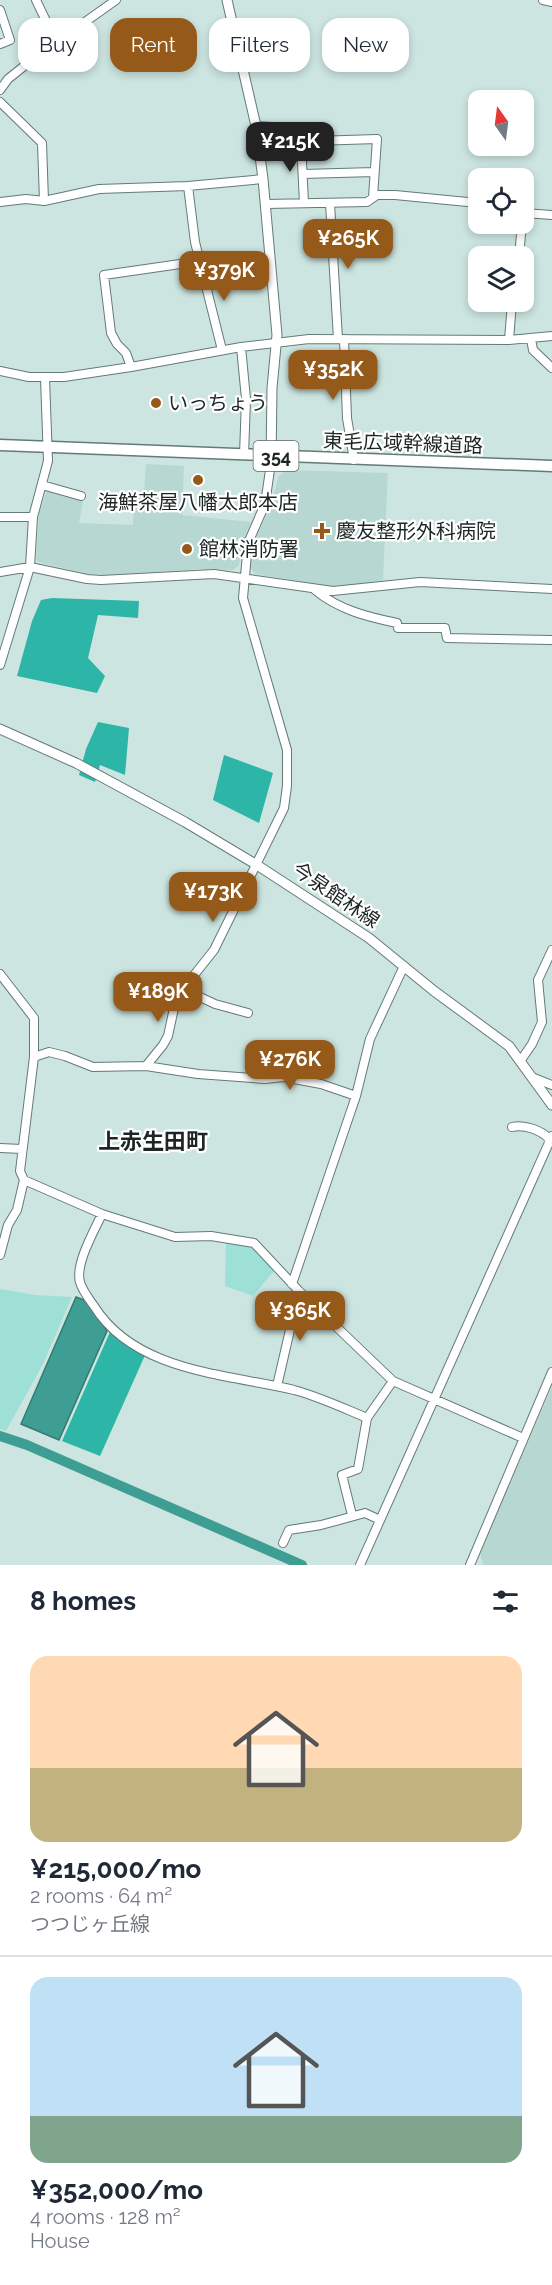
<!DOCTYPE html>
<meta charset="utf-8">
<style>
body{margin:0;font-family:Raleway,"Noto Sans JP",sans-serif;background:#f2f2f3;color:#1f2937;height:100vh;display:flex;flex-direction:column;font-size:22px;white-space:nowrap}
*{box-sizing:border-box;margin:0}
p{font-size:20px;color:#747a83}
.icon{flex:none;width:33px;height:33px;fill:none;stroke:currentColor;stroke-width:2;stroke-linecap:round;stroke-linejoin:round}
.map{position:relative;height:1565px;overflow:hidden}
.drawer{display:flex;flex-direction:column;background:#fff;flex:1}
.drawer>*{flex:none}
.banner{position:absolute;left:18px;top:18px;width:516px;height:54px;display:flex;gap:12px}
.needle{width:39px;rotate:346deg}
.tools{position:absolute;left:468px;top:90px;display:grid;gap:12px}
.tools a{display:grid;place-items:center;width:66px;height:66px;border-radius:12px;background:#fff;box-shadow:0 3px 9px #0003;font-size:30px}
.price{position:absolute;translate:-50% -51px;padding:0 14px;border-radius:12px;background:#955919;color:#fff;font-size:20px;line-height:39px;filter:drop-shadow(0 2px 3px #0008)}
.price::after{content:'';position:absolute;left:50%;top:36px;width:18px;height:14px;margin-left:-9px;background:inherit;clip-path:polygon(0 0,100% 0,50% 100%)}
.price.current{background:#222;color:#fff}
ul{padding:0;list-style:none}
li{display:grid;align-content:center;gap:12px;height:318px;padding:0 30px}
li+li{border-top:2px solid #e0e1e3}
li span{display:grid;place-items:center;height:186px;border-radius:18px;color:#555}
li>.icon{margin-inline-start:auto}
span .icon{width:108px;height:108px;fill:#fffc;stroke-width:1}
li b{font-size:26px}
h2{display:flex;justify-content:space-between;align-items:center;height:72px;padding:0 30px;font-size:26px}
.tag{padding:0 21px;border-radius:18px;background:#fff;box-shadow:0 3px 9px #0003;font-size:21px;line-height:54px}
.tag.current{background:#955919;color:#fff}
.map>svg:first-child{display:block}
</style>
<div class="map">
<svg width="552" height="1565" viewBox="0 0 552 1565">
<rect width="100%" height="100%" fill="#cce5e0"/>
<path fill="#b7d8d2" d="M146,464L184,466L182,515L251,522L242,543L239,565L233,570L202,569L110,575L88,574L38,562L36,558L39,513L47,490L83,500L79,523L133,525L134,494H144Z
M287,470L388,473L383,580L359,585L331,586L255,574L250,567L255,540L273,500L278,477Z
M552,1387V1565H483L480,1552Z"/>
<path fill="#9ee0d6" d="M226,1239L253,1246L275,1270L253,1296L225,1286Z
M0,1289L36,1295L72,1297L43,1364L6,1431L0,1429Z"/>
<path fill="#2db5a7" d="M52,598L139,601L138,618L98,615L88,658L105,676L97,693L17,676L32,621L41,600Z
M98,722L129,728L125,775L100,765L95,782L79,775L86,749Z
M224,755L273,773L259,823L213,800Z
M110,1332L120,1340L146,1353L100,1456L62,1441Z"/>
<path fill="#3e9e93" stroke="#347a72" stroke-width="1.5" d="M76,1297L87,1301L107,1331L59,1440L21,1424Z"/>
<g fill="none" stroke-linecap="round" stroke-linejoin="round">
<path stroke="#3e9e93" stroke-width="10" d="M0,1436L27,1445L302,1565"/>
<g stroke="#647a76" stroke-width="10">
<path id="minor" d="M36,0L57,44
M543,0L552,2
M0,10L10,40L0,44
M0,90L8,79L33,59L116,0
M0,102L42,143L44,201
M256,126L272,127L282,142L377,139L373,197
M301,142L304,203
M303,174L374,172
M188,186L195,242L222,350
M0,202L26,199L44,201L99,189L188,186L263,179
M330,203L338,339
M266,204L367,202L377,195H395L478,203
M524,213L552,215
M519,256L522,224
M344,339L347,418L354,460
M531,339L533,350L552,368
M509,340L512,302
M241,347L246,399L244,455
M131,367L126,353L117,344L111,333L104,275L201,261
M0,371L29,377H64L131,367L241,347L309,339L509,340L552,336
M42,485L81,496
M0,517H33
M0,572L30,567L87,579L101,580L214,574L333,591L420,582L552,589
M315,590C339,610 368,617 397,623L398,628H445L447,638L552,640
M0,665L30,567L33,517L48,461L45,378
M0,974L34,1018V1057L20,1171L24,1180L102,1214L175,1237L211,1236L254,1243L299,1291L393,1381L523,1438
M183,989L215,1004L248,1013
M34,1057L49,1052L65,1056L93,1067L146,1066L198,1074L265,1079L283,1077L321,1084L356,1096
M521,1060L532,1044L542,1022L538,980L552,950
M146,1066L163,1045L168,1036L174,1008L183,989L214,950L284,808L287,786V750L243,598L248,543L265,504L271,463
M534,1078L552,1085
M512,1127C524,1124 542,1130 550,1140
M0,1148L22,1149
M102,1214C94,1231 75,1264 80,1282C82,1290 89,1299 94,1306C135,1372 227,1374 294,1390C320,1397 343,1408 367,1418
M0,1255L8,1225L17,1210L24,1180
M292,1284L356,1096L370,1039L404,966
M277,1386L299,1291
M352,1515L342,1475L358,1469L367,1418L393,1381
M283,1543L289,1530L321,1525L365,1513L380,1520
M360,1565L552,1136
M470,1565L552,1372"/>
</g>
<g stroke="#647a76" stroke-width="11">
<path id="major" d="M227,0L256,126L263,179L277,335L272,388L271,463
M0,729L76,763L185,822L257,865L369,938L434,991L509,1046L552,1105"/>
</g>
<g stroke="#647a76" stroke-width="13">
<path id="highway" d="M0,445L552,466"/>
</g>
<use href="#minor" stroke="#fff" stroke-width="8"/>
<use href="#major" stroke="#fff" stroke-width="9"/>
<use href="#highway" stroke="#fff" stroke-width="10"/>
</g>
<g fill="#955919" stroke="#fff" stroke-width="2">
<circle cx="156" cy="403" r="6"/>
<circle cx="198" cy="480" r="6"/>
<path d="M319 522h6v6h6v6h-6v6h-6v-6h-6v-6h6z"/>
<circle cx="187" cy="549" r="6"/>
</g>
<g text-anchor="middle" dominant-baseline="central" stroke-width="4.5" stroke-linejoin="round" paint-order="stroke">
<rect fill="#fff" stroke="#616766" stroke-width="1.5" x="253.5" y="441" width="45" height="30" rx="4.5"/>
<g font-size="18" font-weight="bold" fill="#1d2624">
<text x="276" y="456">354</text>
</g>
<g font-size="20" fill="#1d2624" stroke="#fff" text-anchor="start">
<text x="168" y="403">いっちょう</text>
<text x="198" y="502" text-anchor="middle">海鮮茶屋八幡太郎本店</text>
<text x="336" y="531">慶友整形外科病院</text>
<text x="199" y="549">館林消防署</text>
</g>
<g font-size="20" fill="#1d2624" stroke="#fff">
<text transform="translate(403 443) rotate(2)">東毛広域幹線道路</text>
<text transform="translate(336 895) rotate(34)">今泉館林線</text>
</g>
<g font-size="22" font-weight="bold" fill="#1d2624" stroke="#fff">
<text x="153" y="1141">上赤生田町</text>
</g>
</g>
</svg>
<div class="tools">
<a><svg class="needle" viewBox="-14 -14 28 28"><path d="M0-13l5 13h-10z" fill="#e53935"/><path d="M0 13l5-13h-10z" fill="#747a83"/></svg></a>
<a><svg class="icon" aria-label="locate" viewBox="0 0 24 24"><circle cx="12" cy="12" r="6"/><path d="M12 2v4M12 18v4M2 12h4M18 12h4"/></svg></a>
<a><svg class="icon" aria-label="layers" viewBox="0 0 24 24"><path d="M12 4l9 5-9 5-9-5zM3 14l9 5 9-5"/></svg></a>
</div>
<b class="price current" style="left:290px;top:173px">¥215K</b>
<b class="price" style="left:348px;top:270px">¥265K</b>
<b class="price" style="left:224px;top:302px">¥379K</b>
<b class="price" style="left:333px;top:401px">¥352K</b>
<b class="price" style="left:213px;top:923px">¥173K</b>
<b class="price" style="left:158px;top:1023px">¥189K</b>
<b class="price" style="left:290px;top:1091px">¥276K</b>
<b class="price" style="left:300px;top:1342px">¥365K</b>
<div class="banner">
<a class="tag">Buy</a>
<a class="tag current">Rent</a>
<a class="tag">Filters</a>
<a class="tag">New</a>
</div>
</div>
<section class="drawer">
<h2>8 homes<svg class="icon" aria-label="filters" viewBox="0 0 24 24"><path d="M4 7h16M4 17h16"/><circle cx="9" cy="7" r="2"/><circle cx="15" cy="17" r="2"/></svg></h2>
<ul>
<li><span style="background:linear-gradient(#ffd9b3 60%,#c2b280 0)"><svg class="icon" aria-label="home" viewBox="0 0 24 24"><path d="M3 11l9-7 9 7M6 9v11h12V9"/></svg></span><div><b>¥215,000/mo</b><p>2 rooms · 64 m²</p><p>つつじヶ丘線</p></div></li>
<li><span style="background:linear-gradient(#bfe0f5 75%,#7fa58c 0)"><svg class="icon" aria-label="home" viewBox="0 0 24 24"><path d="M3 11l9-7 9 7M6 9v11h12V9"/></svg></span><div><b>¥352,000/mo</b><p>4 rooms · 128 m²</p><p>House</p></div></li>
</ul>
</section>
